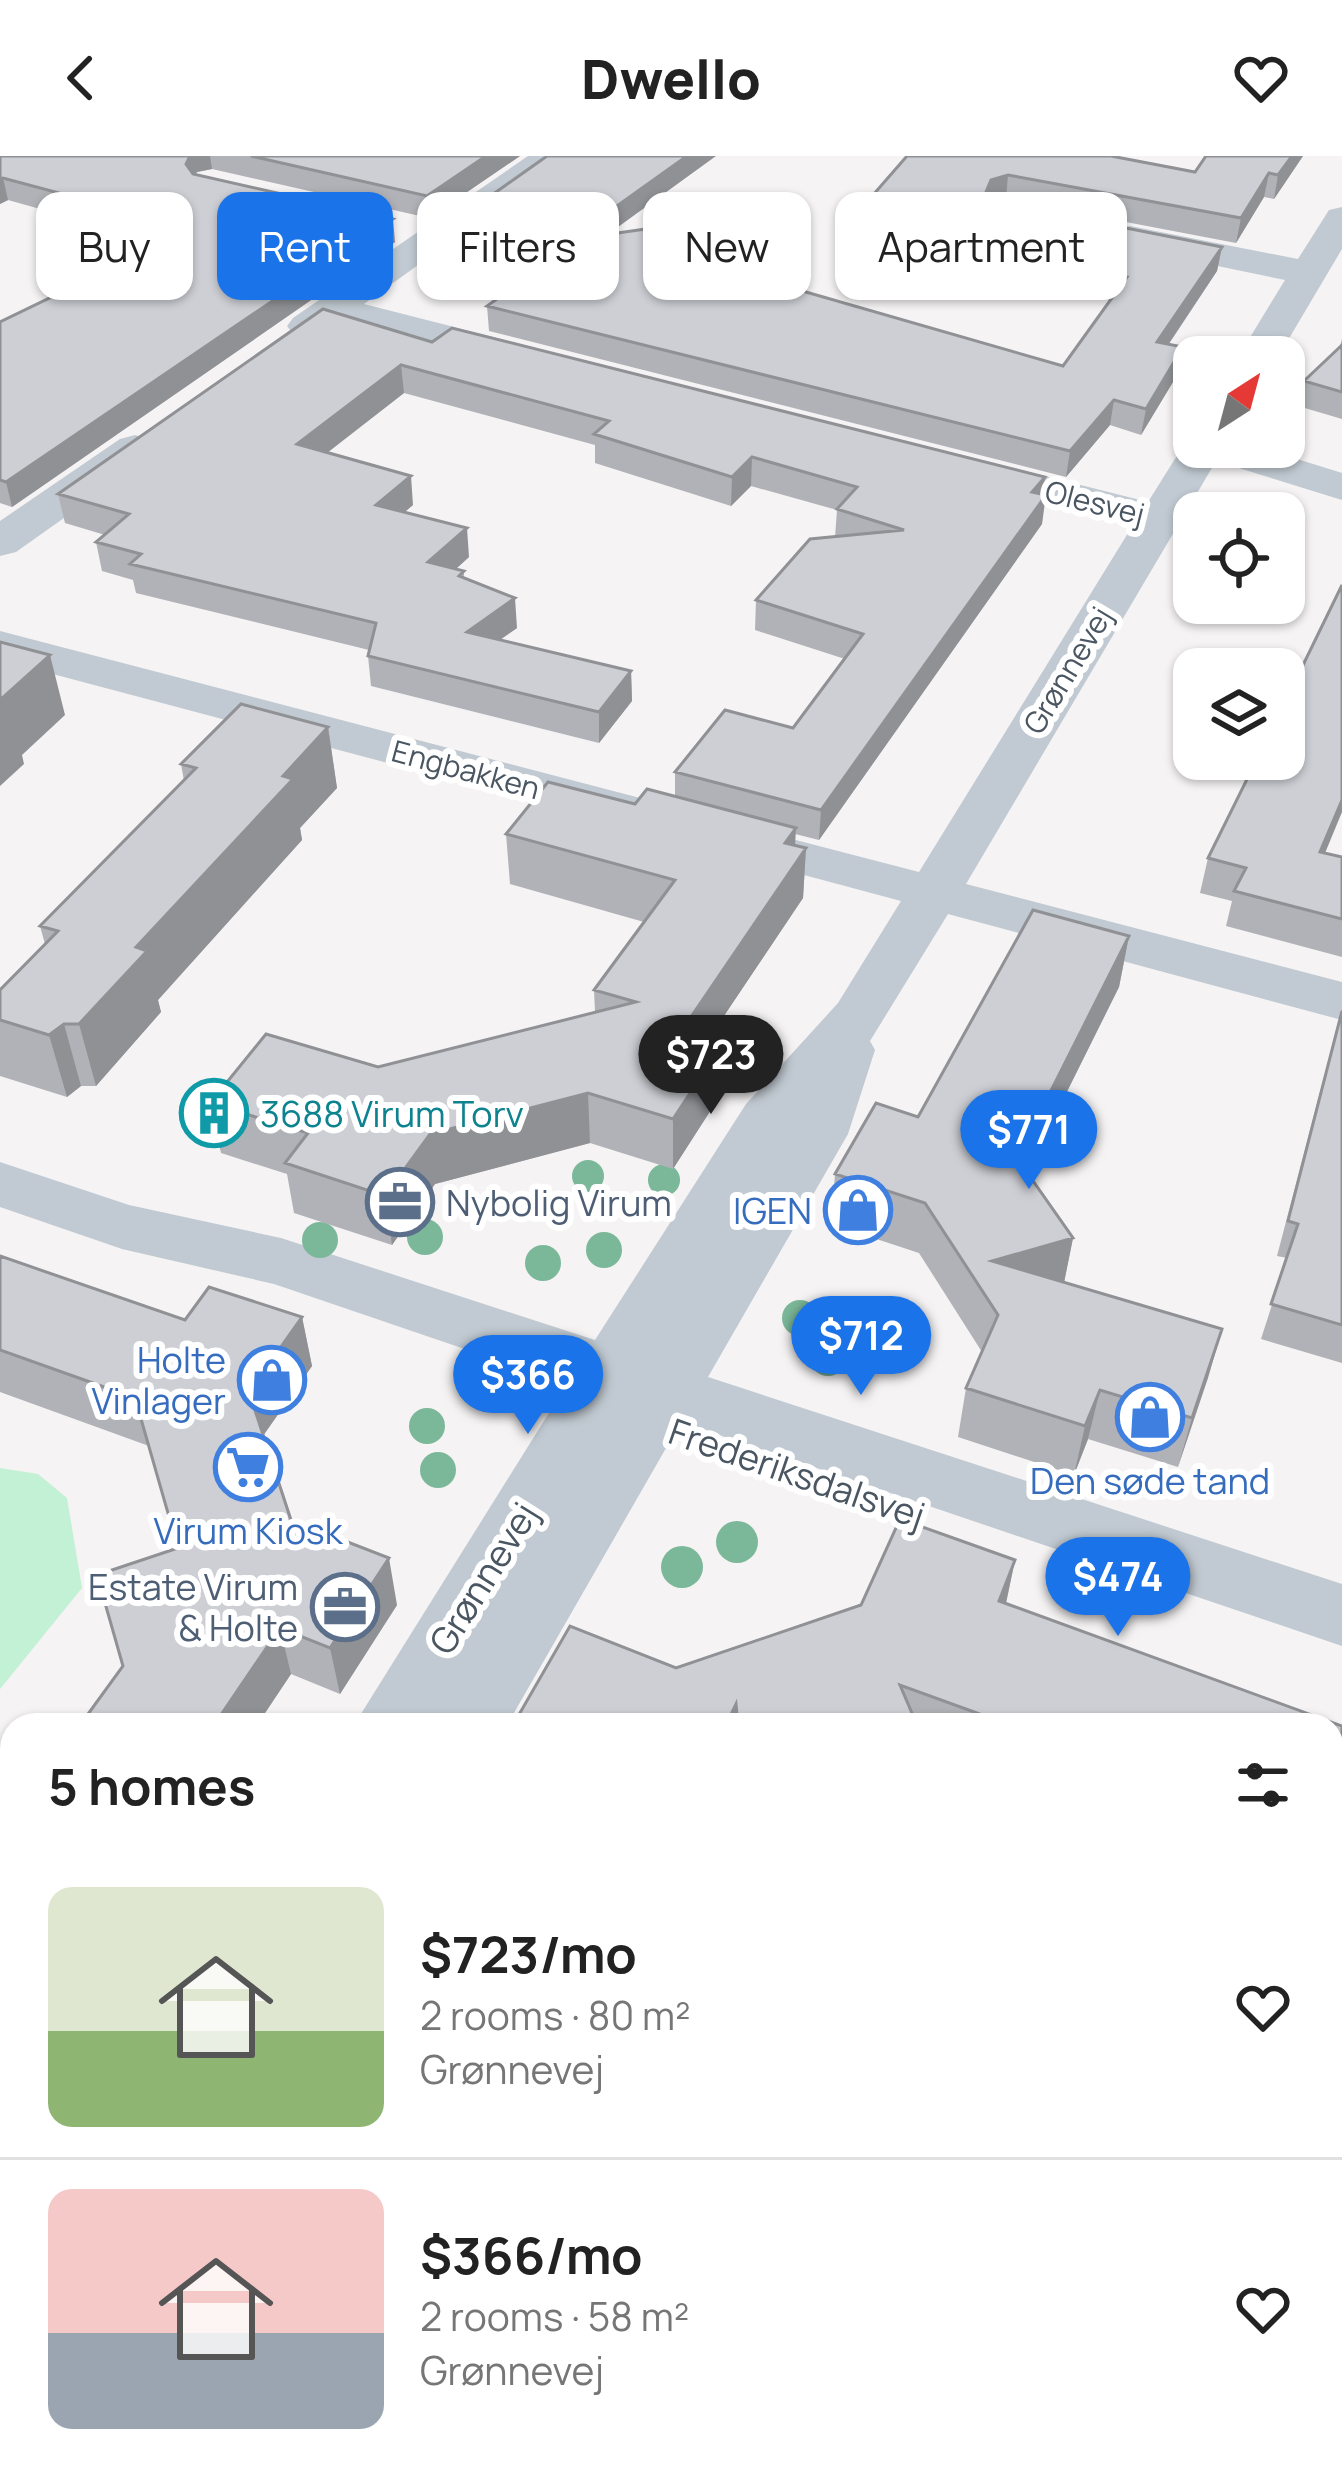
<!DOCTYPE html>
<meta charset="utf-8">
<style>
body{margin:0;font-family:Manrope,sans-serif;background:#f2f2f2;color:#222;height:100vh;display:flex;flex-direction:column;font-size:45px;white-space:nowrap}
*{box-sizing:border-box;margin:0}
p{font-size:39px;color:#767676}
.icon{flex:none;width:66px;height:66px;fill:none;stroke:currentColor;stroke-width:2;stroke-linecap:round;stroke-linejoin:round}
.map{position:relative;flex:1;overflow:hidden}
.panel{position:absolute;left:0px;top:1557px;width:1344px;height:768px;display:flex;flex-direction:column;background:#fff;border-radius:36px 36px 0 0;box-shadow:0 3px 9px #0004}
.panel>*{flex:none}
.top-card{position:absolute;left:36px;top:36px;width:1272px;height:108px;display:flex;gap:24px}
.needle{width:78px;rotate:36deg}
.buttons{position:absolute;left:1173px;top:180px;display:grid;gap:24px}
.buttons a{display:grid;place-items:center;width:132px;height:132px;border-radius:24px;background:#fff;box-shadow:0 3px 9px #0004;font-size:60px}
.price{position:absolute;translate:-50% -102px;padding:0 27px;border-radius:42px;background:#1a73e8;color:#fff;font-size:39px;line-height:78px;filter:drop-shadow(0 3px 6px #0008)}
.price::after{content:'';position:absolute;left:50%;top:72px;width:36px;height:27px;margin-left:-18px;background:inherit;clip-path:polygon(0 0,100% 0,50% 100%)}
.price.selected{background:#222;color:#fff}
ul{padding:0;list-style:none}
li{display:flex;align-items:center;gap:36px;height:300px;padding:0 48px}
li+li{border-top:3px solid #e0e0e0}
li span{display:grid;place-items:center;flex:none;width:336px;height:240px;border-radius:24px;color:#555}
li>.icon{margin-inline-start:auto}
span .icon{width:144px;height:144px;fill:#fffc;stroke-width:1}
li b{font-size:51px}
h2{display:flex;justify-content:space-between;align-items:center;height:144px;padding:0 48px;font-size:51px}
.chip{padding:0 42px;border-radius:24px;background:#fff;box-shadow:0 3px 9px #0004;font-size:42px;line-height:108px}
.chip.selected{background:#1a73e8;color:#fff}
header{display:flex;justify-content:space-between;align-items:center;height:156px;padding:0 48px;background:#fff;font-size:54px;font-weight:800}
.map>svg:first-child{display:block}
</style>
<header><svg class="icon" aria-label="back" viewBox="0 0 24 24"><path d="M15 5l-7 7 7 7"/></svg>Dwello<svg class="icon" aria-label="heart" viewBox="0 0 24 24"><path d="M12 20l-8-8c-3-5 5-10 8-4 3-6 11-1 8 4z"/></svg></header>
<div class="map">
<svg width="1342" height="2325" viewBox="0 0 1342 2325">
<rect width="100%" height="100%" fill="#f5f3f3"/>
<path fill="#c3f1d5" d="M0,1312L38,1318L67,1342L82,1432L0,1533Z"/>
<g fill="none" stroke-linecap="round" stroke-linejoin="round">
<path fill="#c1cad2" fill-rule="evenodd" d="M528,0H569L364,148L540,193L546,202L540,211L526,214L339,166L321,178H293L287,170L293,162Z
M1342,51V93L1278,201H1238L1285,124L1130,92L1117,89L1111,81L1117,73L1130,70L1298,103L1329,54Z
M135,279L150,283L156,292L150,301L16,396L0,400V365L120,283Z
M1194,280V291H1259L1342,317V344L1216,305L966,728L1342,826V864L948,758L870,885L875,894L848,978L708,1221L1342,1428V1490L681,1266L507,1569H354L567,1228L274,1128L122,1093L0,1051V1006L129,1049L281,1082L595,1184L746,948L838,847L901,745L700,691L692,680L700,669L719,664L919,716L1133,369L943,320L936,311L943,302L958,298L1148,346L1188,282Z
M0,475L644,643L651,654L644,665L625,670L0,504Z
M12,2194V2302L0,2307V2199Z
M295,2313H405L410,2325H300Z
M715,2313H812L807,2325H710Z"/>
</g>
<g fill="#7bb799">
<circle cx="588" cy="1020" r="16"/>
<circle cx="664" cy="1024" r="16"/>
<circle cx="425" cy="1081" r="18"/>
<circle cx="320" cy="1084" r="18"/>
<circle cx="604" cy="1094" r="18"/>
<circle cx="543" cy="1107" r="18"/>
<circle cx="800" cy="1162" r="18"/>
<circle cx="828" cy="1202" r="18"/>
<circle cx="427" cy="1270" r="18"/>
<circle cx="438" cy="1314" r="18"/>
<circle cx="737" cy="1386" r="21"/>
<circle cx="682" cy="1411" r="21"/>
</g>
<path fill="#b0b2b7" d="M0,0H520L429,62L212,13L197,16L195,18L395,86L12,351L0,347V166L103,117L84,111L79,88L108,72L8,44L0,48Z
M907,0L1195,16L1206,0H1303L1274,43L1264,41L1236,87L1006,43L993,46L1222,91L1217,115L1169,188L1179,216L1141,279L1110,269L1066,321L489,175L487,150L523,125L436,102L434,80L607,78L708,64V88L703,107L1063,210L1111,143L844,95L846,70Z
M1342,183V263L1298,250L1304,225L1340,190Z
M432,186L1045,321L1042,368L819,684L795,678V689L806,692L803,742L703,891L717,896L716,946L673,1013L590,987L435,1028L392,1089L294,1057L287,1018L221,997L210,947L378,911L595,856L594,834L644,766L510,728L506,678L675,640V616L793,572L845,503L755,474L756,444L835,381L837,354L751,330L731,350L595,307V289L404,237L327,297L413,349L404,356L469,401L456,413L464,415V422L517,472L500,484L631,515L632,545L599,587L371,530L368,500L369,494L136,437L133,424L102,415L96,386L105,379L65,367L58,338Z
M328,571L337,632L300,672L302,684L158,844L161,856L96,930H81L67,941L0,920V834L45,788L40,770L184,625L181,608Z
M1325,697L1342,701V801L1226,770L1232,745L1200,737L1208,702Z
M1129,780L1119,831L1027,1016L1073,1082L1064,1126L1222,1173L1178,1311L1088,1283L1074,1319L958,1281L966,1232L982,1196L919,1097L831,1068L835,1018L918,961Z
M1342,852V1207L1261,1183L1287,1102L1277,1100Z
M0,1100L185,1164L302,1161L312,1210L263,1280L291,1364L397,1449L340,1538L291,1518L257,1569H80L123,1510L178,1392L149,1290L0,1236Z
M1015,1404L1006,1448L1332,1569H513L676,1512Z
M12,1663V1853L0,1847V1679Z
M616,2313H679L676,2318L668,2314L663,2325H638Z"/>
<path fill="#909195" d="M190,0H210L212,13L197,16L189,30L186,8Z
M486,0H520L429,62L427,40Z
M687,0H716L538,129L537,107Z
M1292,0H1303L1274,43L1278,19Z
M1269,17L1264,41L1236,87L1241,62Z
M1008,19L1006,43L988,48L986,36L991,24Z
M3,22L8,44L0,48V23Z
M393,63L395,86L12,351L6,326Z
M708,64V88L698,130V105Z
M1222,91L1217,115L1153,211L1157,186Z
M1183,191L1179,216L1141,279L1146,253Z
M401,209L404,237L301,317L297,288Z
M1114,244L1110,269L1066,321L1070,295Z
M752,301L751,330L731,350L732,321Z
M411,320L413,349L379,378L376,349Z
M1045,321L1042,345L1046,339L1042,368L819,684L821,654L1032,336Z
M467,372L469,401L430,436L428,406Z
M515,442L517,472L469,505L467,476Z
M50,499L65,559L22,599L24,608L0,630V544Z
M631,515L632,545L599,587V556Z
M328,571L337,632L300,672L302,684L158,844L161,856L96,930L79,868L136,791L283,620Z
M1342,644V656L1311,731L1320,696Z
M796,672L794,710L806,692L803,742L675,933L676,883L785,687Z
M1129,780L1119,831L1009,1052L1017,1002Z
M64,868L81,930L67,941L49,879Z
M717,896L716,946L673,1013V963Z
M588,937L590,987L435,1028L392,1089L385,1040L430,978Z
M1073,1082L1063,1132L992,1105Z
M302,1161L312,1210L260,1284L249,1236Z
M1222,1173L1208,1222L1178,1311L1192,1262Z
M1100,1234L1088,1283L1074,1319L1085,1270Z
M389,1402L397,1449L340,1538L330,1492Z
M1015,1404L1005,1451L999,1445Z
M280,1472L291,1518L257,1569H214Z
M736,1548V1569H726Z"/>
<path fill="#cdcfd5" stroke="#909195" stroke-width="3" d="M0,0H190L186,8L193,18L393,63L6,326L0,324V166L130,103L79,88L134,57L3,22L0,23Z
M251,0H486L427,40Z
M547,0H687L537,107L434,80Z
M907,0H1111L1195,16L1206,0H1292L1278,19L1269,17L1241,62L1008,19L991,24L986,36L994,46L1222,91L1157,186L1183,191L1146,253L1114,244L1070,295L487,150L583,82L708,64L698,105L1063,210L1127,121L846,70Z
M323,153L432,186L452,172L1045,321L1032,336L1046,339L821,654L675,616L725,554L793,572L863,478L756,444L810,383L904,374L837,353L857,331L752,301L732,321L594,278L609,265L401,209L297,288L411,320L376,349L467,372L428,406L464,415L459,420L515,442L467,476L631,515L599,556L368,500L376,467L130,408L141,398L96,386L129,358L58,338Z
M1342,189V236L1304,225Z
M1342,429V644L1320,696L1342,701V763L1234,735L1246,712L1208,702L1257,603H1284V548Z
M0,486L50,499L0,544Z
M241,548L328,571L283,620L293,623L136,791L147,795L79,868H64L49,879L0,864V834L58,775L40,770L196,612L181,608Z
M548,626L635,648L647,633L796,672L785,687L806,692L676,883L717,896L673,963L588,937L430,978L385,1040L285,1007L308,977L210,947L266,878L378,911L636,846L594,834L675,724L506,678Z
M1033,754L1129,780L1017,1002L1073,1082L992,1105L1222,1173L1192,1262L1100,1234L1085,1270L966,1232L998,1159L925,1047L835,1018L876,947L918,961Z
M1342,855V1169L1271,1148L1298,1068L1288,1065Z
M0,1100L185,1164L209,1131L302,1161L249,1236L291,1364L389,1402L330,1492L280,1472L214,1569H80L123,1510L97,1419L178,1392L135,1242L0,1194Z
M900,1363L1015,1404L999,1445L1342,1570V1656L1332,1696V1569H1010L900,1529L917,1569H738L736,1548L726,1569H513L570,1470L676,1512L861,1449Z
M12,1663V1824L0,1818V1679Z
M631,2313H665L659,2325H653Z
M850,2313H960L956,2325H845Z"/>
<defs>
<g id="building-ring" transform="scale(3.45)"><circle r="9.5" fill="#fff" stroke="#0f9aa8" stroke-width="1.5"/><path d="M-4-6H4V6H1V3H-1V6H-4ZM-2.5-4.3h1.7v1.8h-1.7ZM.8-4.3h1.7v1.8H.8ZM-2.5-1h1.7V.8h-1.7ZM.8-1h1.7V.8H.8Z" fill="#0f9aa8"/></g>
<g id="office-ring" transform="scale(3.45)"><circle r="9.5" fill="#fff" stroke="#5c6f8a" stroke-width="1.5"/><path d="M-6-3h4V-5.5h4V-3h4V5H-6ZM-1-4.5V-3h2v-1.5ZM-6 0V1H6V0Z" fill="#5c6f8a"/></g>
<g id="shop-ring" transform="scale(3.45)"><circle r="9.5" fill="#fff" stroke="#3f7fe0" stroke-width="1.5"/><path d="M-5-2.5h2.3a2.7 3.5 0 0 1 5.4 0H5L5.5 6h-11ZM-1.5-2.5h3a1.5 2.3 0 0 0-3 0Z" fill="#3f7fe0"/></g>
<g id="supermarket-ring" transform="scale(3.45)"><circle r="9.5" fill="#fff" stroke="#3f7fe0" stroke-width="1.5"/><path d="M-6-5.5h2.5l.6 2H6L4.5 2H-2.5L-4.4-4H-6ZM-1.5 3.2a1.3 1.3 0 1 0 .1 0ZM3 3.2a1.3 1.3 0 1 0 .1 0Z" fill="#3f7fe0"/></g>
</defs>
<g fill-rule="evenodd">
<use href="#building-ring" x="214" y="957"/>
<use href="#office-ring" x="400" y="1046"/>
<use href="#shop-ring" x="858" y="1054"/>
<use href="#shop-ring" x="272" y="1224"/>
<use href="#shop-ring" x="1150" y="1261"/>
<use href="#supermarket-ring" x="248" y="1311"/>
<use href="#office-ring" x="345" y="1451"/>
</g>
<g text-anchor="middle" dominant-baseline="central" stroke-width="12" stroke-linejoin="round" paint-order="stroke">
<g font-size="30" fill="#4a5661" stroke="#fff">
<text transform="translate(1095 346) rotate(14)">Olesvej</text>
<text transform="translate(1067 514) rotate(-59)">Grønnevej</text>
<text transform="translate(466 613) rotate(15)">Engbakken</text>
</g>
<g font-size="36" fill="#0d838f" stroke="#fff" text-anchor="start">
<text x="260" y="957">3688 Virum Torv</text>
</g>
<g font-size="36" fill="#4e5e75" stroke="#fff" text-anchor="start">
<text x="446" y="1046">Nybolig Virum</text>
<text x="298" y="1430" text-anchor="end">Estate Virum<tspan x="298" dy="41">&amp; Holte</tspan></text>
</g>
<g font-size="36" fill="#366cbe" stroke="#fff" text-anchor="end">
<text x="812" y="1054">IGEN</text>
<text x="226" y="1203">Holte<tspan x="226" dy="41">Vinlager</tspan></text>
<text x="1150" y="1324" text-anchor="middle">Den søde tand</text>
<text x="248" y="1374" text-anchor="middle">Virum Kiosk</text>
</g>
<g font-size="36" fill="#4a5661" stroke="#fff">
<text transform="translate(797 1317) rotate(19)">Frederiksdalsvej</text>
<text transform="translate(483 1422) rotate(-58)">Grønnevej</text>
</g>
</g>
</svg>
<div class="buttons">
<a><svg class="needle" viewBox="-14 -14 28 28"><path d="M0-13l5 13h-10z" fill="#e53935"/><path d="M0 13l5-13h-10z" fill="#767676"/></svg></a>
<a><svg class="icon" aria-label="locate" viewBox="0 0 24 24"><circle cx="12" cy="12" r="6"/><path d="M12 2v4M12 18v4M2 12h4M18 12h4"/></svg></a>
<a><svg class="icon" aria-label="layers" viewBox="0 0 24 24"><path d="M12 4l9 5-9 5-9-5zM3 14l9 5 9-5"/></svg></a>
</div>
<b class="price selected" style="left:711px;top:961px">$723</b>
<b class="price" style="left:1029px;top:1036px">$771</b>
<b class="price" style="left:861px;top:1242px">$712</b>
<b class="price" style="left:528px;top:1281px">$366</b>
<b class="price" style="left:1118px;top:1483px">$474</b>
<div class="top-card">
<a class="chip">Buy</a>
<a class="chip selected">Rent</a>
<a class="chip">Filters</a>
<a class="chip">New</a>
<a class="chip">Apartment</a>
</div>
<section class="panel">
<h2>5 homes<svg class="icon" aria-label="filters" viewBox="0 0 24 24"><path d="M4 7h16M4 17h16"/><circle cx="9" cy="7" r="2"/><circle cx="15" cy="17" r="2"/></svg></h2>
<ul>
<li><span style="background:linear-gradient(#dfe7d0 60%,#8fb573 0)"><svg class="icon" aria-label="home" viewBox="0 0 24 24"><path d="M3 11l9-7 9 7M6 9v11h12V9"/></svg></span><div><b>$723/mo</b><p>2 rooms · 80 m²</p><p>Grønnevej</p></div><svg class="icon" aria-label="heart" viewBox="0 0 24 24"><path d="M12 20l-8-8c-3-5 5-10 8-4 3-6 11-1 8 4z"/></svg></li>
<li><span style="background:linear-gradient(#f6c9c9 60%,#9aa5b1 0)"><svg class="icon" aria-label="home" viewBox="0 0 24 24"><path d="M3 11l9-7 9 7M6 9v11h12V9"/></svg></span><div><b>$366/mo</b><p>2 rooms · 58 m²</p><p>Grønnevej</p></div><svg class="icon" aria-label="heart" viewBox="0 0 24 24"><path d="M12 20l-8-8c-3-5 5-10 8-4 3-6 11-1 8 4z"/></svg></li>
</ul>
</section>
</div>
